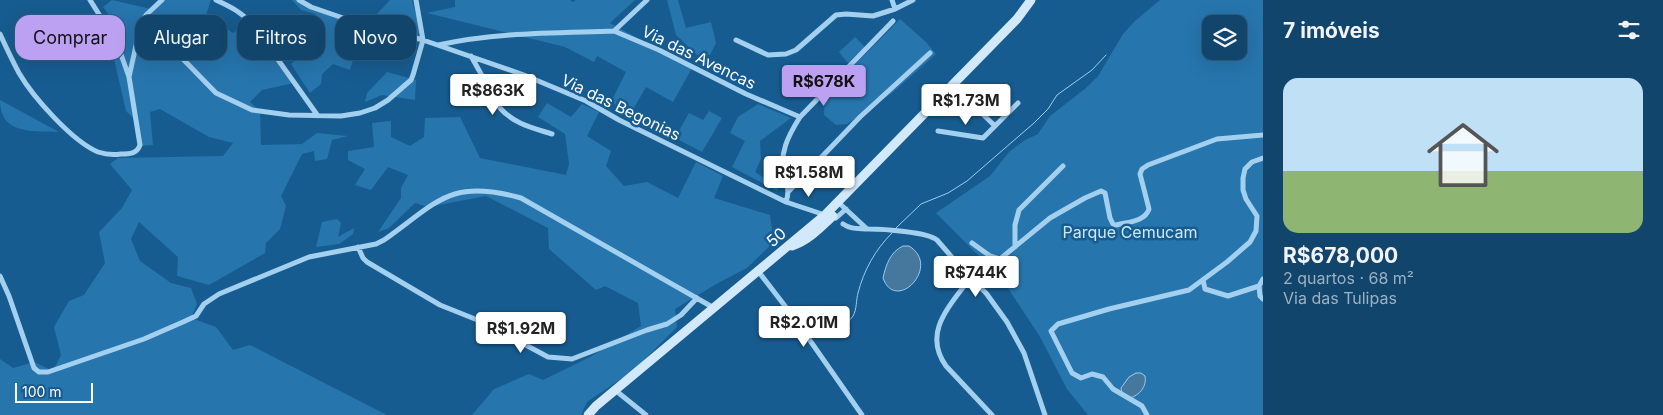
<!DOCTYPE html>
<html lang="pt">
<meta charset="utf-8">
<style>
body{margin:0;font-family:Inter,sans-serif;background:#1e4f74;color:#f1f3f6;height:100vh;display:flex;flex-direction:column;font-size:19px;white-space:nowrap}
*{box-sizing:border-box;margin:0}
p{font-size:16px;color:#9cb1c2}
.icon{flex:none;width:28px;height:28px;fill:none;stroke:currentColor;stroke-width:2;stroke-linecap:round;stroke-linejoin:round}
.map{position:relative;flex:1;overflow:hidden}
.side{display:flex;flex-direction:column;background:#11456c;width:400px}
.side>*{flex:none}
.hud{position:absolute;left:15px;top:15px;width:475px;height:45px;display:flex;gap:10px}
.controls{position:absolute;left:1202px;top:15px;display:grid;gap:10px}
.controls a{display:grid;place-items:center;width:45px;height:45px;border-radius:10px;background:#11456c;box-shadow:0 5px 20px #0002,0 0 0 1px #305d7f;font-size:25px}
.scale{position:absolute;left:15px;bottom:12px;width:78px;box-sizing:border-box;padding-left:5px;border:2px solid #fff;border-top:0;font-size:14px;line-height:18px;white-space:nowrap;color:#fff;-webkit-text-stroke:4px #175c90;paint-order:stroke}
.price{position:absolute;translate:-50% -42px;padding:0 11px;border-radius:5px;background:#fff;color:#222;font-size:16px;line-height:32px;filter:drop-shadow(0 1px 2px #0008)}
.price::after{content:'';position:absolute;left:50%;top:30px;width:15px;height:11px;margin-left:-8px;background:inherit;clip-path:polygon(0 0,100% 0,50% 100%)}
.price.selected{background:#bca0f2;color:#111}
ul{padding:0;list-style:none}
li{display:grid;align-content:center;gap:10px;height:265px;padding:0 20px}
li+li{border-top:1px solid #305d7f}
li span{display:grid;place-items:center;height:155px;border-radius:15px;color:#555}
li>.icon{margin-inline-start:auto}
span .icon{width:90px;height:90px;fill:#fffc;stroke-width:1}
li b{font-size:21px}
h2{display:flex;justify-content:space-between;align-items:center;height:60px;padding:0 20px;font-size:21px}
.chip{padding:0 18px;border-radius:15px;background:#11456c;box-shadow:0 5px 20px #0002,0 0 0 1px #305d7f;font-size:18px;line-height:45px}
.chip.selected{background:#bca0f2;color:#111}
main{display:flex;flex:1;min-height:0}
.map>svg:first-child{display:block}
</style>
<main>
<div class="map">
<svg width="1263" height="415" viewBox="0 0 1263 415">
<rect width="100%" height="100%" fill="#175c90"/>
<path fill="#2675ad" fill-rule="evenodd" d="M112,0L151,9L161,0H211L206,15L233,33L251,20L294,83L262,90L250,102L260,111L261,145L302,144L317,133L348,136L332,140L327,159L315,161L314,151L302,154L281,196L286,206L280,229L266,243L265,253L209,285L177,276L178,257L139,222L131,239L140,261L171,283L191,288L197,304L191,318L216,327L233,350L250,345L387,415H0V359L13,368L34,362L53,371L61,355L54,327L69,301L84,295L105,263L99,232L122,208L132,190L110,164L118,158L223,156L233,143L209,137L160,109L150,112L153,145L139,146L134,119L126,111L111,46L99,26L110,16L103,7Z
M292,0H299L347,20L350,27L362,30L350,70L333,64L322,74L321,84L310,93L291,64L312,45L320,22L315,14L301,10Z
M390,0H412L420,28L415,54L389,46L395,25L373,18Z
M455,0H570L573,2L576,0H635L610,23L692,68L673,102L646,87L631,113L611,102L626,72L597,56L594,62L565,47L427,13L455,7Z
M667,0H678L686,28L711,22L716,43L710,55H697L676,35Z
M1160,0H1263V415H1088L1067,389L1040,337L1002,279L936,213L990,176L1009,152L1025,140L1038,134L1050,116L1086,88L1098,76L1123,34L1135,21ZM1211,24H1239V51H1211Z
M900,19L926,42L936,54L892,93L847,124L836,125L824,115L825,95Z
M855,37L865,47L848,63L839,52Z
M387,72L416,80L415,100L382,95L365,102L367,93Z
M0,100L59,132C33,131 0,135 0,100Z
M547,103L571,117L582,104L599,112L587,136L611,151L606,166L624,186L647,182L678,198L696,162L723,176L714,198L770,215L774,242L747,268L718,283L675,309L677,327L634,370L587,402L581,415H472L494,389L529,374L543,380L590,357L641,326L638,303L605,286L596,290L549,249L548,228L486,196L428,207L415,203L389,228L378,232L401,198V188L408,175L388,167L371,190L355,185L365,169L348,160V151L374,147L372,123L391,121V137L410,146L424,137L425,118L460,117L480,158L566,175L569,164L565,134L538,117Z
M758,104L791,118L760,141L761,159L755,172L763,177L775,173L779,185L777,191L732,167L745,141L730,133L738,117Z
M709,111L722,118L702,152L675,138L689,113L703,120Z
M337,219L341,223L338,237L354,228L353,234L339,244L316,247L322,222Z"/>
<path fill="#46779c" stroke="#97cdf2" d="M903,246H909C942,266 896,314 883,278C886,265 890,252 903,246Z
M1136,373H1141L1145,376C1147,386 1140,395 1130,398L1122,393L1121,388L1129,377Z"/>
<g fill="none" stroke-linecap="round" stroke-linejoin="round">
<path stroke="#97cdf2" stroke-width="1" d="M896,228L921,204L948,193L967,181L1034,123L1048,109L1057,95L1092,70L1106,55
M828,333C837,328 847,325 853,316C857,309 856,300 858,293C864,270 875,250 892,233"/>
<path stroke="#a4d0f0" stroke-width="5" d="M216,0C231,7 243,13 254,26L318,116
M299,0L311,7L349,20L423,40L524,75L586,101L619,120L786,202L825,215
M892,0L895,9
M614,31L659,50L746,94L800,117
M0,34C6,47 12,60 19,73C33,97 72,141 98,152C104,154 114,155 121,154C129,154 137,154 140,145L129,77L117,43L90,0
M736,40L768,55L786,54L796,50L836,15L846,14L873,16L895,9L913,0
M438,45C496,32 556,33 614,31L647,0
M179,55L216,93L252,110L289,115L341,116L360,113L375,108L388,100L411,80L413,75L423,40L416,0
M471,56L500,108C514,124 533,128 552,134
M129,77L141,23L146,15L162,0
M954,81L965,92L968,100L995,126
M948,88L960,98L968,100
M938,131L983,138L1018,103
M789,191L860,117L930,53
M786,202C790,189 787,188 784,176C779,153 788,136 800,117L893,21
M838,202L866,228
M836,218L846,209
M843,224C852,230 858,228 869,229C882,229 928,232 937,240L970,278L986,293L1007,322L1024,353L1045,415
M972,243L990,256L1000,259L1050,218L1085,198L1101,191L1105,193L1110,218L1113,224L1116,225C1127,222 1145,222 1149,209L1140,174L1142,169L1148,165L1217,139L1263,135
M358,247L363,258L367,262L440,305L485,323L548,357L572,359L647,330L667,324L681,315L697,298
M1015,247V225L1019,210L1063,166
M758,271L795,319L862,415
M0,276L9,296L34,368L39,372H48L144,339L183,322L196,316L204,304L219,294L309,257L376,244L384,240C438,202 450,178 521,198L714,308
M970,278C950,306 922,332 946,366L992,415
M1263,279L1259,286L1260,296L1263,299
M1203,280L1205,289L1228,296L1259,286
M615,390L646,415
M1147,415L1142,406L1113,389L1103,377L1092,374L1081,378L1072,373L1051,331L1058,324L1109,309L1189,290L1227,262L1250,242L1256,231L1257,216L1246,199L1243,190V178L1245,169L1252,162L1263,158"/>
<path stroke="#d2e9fb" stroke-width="9" d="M792,246C809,240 820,228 833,216
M588,415L596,406L825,215L1017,19L1031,0"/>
</g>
<g text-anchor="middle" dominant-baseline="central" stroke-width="5" stroke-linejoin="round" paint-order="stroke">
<g font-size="16" fill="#fff" stroke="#175c90">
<text transform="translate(699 57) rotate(26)">Via das Avencas</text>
<text transform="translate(621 107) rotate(26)">Via das Begonias</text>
<text transform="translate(776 237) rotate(-41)">50</text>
</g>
<g font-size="16" fill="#cbe7fb" stroke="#175c90">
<text x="1130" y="232">Parque Cemucam</text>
</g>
</g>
</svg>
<div class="controls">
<a><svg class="icon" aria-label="layers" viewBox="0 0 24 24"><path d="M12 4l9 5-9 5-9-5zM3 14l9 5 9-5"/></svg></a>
</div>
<div class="scale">100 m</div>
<b class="price selected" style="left:824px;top:107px">R$678K</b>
<b class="price" style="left:493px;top:116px">R$863K</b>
<b class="price" style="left:966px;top:126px">R$1.73M</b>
<b class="price" style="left:809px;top:198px">R$1.58M</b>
<b class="price" style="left:976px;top:298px">R$744K</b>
<b class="price" style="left:804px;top:348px">R$2.01M</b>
<b class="price" style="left:521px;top:354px">R$1.92M</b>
<div class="hud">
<a class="chip selected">Comprar</a>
<a class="chip">Alugar</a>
<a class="chip">Filtros</a>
<a class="chip">Novo</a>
</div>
</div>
<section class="side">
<h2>7 imóveis<svg class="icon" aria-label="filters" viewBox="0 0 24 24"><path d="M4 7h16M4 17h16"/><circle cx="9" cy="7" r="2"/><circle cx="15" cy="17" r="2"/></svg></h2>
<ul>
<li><span style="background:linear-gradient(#bfe0f5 60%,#8fb573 0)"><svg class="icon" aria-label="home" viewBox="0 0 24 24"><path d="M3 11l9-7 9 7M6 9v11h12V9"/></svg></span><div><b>R$678,000</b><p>2 quartos · 68 m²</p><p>Via das Tulipas</p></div></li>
</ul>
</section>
</main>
